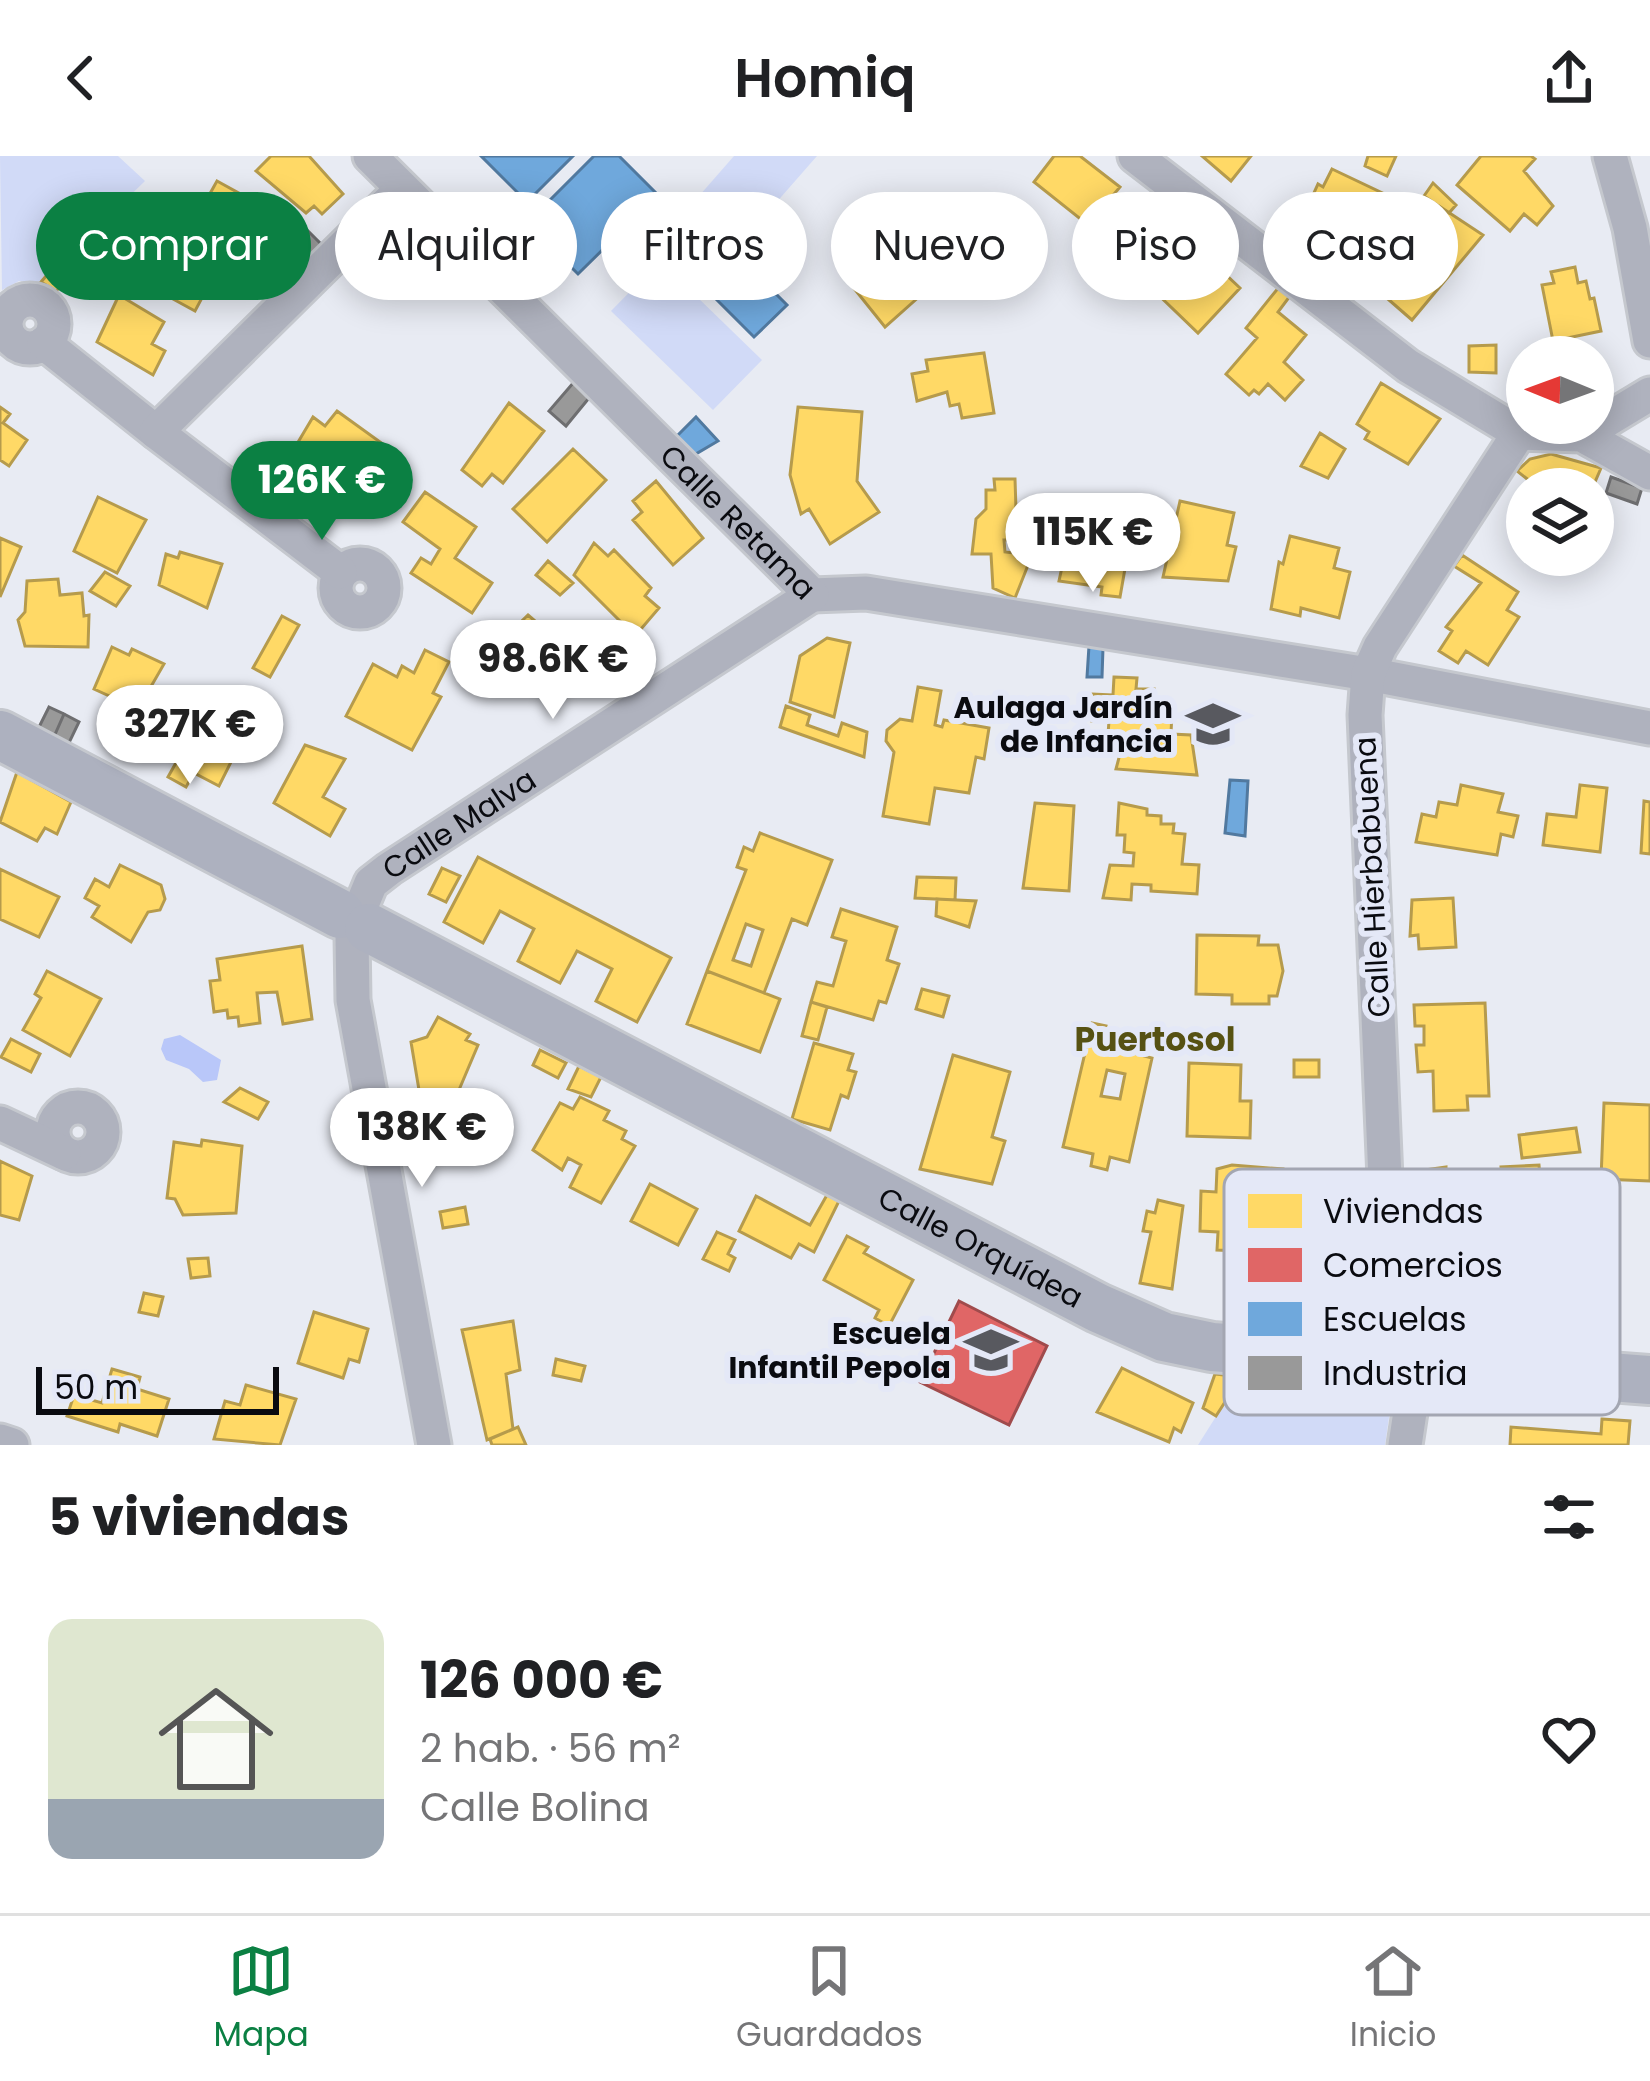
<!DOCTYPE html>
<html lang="es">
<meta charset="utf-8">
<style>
body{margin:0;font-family:Poppins,sans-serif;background:#f6f6f6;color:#202124;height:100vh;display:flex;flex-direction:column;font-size:45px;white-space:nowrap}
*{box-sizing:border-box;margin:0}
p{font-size:39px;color:#757577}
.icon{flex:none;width:66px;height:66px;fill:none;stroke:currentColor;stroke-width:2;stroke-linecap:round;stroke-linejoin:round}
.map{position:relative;height:1289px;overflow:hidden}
.drawer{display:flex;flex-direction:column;background:#fff;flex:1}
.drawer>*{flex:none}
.hud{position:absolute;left:36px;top:36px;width:1578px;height:108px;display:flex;gap:24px}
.needle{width:78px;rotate:271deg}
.tools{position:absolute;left:1506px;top:180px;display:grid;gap:24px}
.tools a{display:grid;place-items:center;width:108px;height:108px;border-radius:50%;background:#fff;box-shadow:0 6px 30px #0003;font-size:60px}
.scale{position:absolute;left:36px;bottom:30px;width:243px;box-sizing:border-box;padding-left:12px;border:6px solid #0a0b10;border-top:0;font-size:33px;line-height:42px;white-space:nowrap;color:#0a0b10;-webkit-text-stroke:9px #e4e8f7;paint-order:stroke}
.price{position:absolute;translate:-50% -102px;padding:0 27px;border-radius:42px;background:#fff;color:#222;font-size:39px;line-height:78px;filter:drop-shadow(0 3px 6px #0008)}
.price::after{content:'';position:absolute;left:50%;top:72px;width:36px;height:27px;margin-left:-18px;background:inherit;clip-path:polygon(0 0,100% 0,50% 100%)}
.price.active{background:#0b8043;color:#fff}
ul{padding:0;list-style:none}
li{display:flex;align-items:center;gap:36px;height:300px;padding:0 48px}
li span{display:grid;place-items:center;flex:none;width:336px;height:240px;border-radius:24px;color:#555}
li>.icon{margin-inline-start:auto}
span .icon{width:144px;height:144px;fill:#fffc;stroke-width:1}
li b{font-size:51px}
h2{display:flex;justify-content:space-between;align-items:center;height:144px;padding:0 48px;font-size:51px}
.chip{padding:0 42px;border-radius:54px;background:#fff;box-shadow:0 6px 30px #0003;font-size:42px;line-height:108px}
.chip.active{background:#0b8043;color:#fff}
header{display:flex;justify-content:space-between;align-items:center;height:156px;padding:0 48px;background:#fff;font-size:54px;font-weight:600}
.dock{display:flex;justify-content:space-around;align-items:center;height:168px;border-top:3px solid #e0e0e0;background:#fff;font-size:33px;color:#757577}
.dock a{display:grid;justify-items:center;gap:6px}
.dock .active{color:#0b8043}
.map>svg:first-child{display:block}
</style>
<header><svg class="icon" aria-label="back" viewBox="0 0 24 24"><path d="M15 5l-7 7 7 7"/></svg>Homiq<svg class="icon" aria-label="share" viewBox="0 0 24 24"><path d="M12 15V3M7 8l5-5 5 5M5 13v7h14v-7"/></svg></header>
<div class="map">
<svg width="1650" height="1289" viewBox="0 0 1650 1289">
<rect width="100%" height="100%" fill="#e8ebf3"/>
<path fill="#d1daf7" d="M0,0H118L145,25L41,126L19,125L2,134Z
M734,0H817L739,89L692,48Z
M660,105L762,204L713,254L611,155Z
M1241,1221L1387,1231L1392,1240L1385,1289H1198Z"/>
<path fill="#b9c7f9" d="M180,879L221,904L217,924L203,926L189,913L166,904L161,893L164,883Z"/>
<path fill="#ffd966" stroke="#b69b4c" stroke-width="3" fill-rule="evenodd" d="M271,0H309L343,38L322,58L314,50L306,57L256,15Z
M1054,0H1080L1120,31L1088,69L1034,26Z
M1202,0H1251L1231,25Z
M1368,0H1396L1387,20L1365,10Z
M1531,0L1535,3L1524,15L1553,50L1537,69L1524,58L1510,75L1457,29L1481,0Z
M1332,13L1395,43L1380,76L1364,68L1353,92L1300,68L1318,28L1323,31Z
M217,25L257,47L251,58L266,67L248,99L193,68Z
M1433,27L1456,49L1449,57L1424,40Z
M1439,50L1483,79L1412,164L1373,130Z
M157,76L208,105L201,120L211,125L195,155L140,125L152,103L144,98Z
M1187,82L1240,132L1198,177L1146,127Z
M81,84L96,96L85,108L65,98Z
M65,98L85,108L56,135L41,126Z
M883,100L921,139L885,171L852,130Z
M1575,111L1578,127L1586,125L1590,143L1594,142L1601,175L1553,185L1542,129L1554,127L1551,116Z
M1279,131L1290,140L1278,156L1306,179L1284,206L1303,224L1285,244L1268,228L1259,238L1254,234L1249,239L1226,218L1257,182L1246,172Z
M119,139L164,166L152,188L165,195L153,219L97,186Z
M1496,189V217L1469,216V190Z
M984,197L994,257L962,262L959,248L950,250L947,236L917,245L912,218L928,215L926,204Z
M1381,227L1440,263L1408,308L1365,283L1369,276L1357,268Z
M509,247L544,275L503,327L492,318L482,330L462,314Z
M0,251L10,258L3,267L27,284L9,310L0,304Z
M798,251L862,256L857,325L879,356L830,388L809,353L801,358L790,319Z
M337,255L387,291L369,313L383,323L362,349L344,335L339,342L288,303L313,261L325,270Z
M1320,277L1345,293L1328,322L1301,310Z
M573,293L606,324L547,386L513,353Z
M1551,298L1601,312L1592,333H1540L1517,315L1530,303Z
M994,323H1015L1017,384H1004L1005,396L1032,399L1015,442L993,432L991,398H972L976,363L986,353V334H995Z
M656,325L703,382L673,409L633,364L642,356L633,345Z
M425,336L476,371L455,402L492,427L472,457L411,417L421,402L431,408L440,393L403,366Z
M98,341L146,364L117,417L74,395Z
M1180,345L1234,357L1227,389L1236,391L1228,425L1163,421Z
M1290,380L1339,392L1334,412L1350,416L1339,462L1301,452L1300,460L1271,453L1279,406L1283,408Z
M0,382L21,391L0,441Z
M1111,386L1129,390L1120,441L1101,439L1102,431L1059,425L1064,402L1076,404L1079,388L1109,394Z
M594,387L608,400L614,394L651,432L645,440L659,452L635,480L574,419Z
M180,396L222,408L207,452L159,429L166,398L178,402Z
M1462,399L1518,436L1507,454L1519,461L1488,509L1466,495L1458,507L1439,495L1452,475L1446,471L1481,427L1454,410Z
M548,405L573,427L560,439L536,419Z
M105,416L130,430L116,450L90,435Z
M58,423L60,439L82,437L84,460L89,459L88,491L25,490L18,464L25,456L27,425Z
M528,459L579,503L552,534L499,487Z
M282,460L299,469L270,521L253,512Z
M827,482L850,487L834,561L790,546L800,500Z
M112,491L129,499L132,493L164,508L138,553L94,533Z
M425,494L449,506L433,537L441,541L412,594L346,560L373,508L397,521L402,510L414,517Z
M1114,521L1137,522L1136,533H1154L1153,553L1172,554L1171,578L1191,579L1197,619L1116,613L1125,579L1108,578L1109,565H1092L1093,538L1113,539Z
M918,531L941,535L935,569L942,571L944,564L989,572L984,603L976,601L969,637L935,632L929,668L883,660L894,596L886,585L887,574L900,563L912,565Z
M786,550L810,559L807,569L838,580L842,567L867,576L864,601L780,571Z
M202,570L215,578L207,591L231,606L219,630L194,617L186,631L168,621L177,605L170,602L183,577L194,584Z
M305,589L345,603L323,641L345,653L330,680L274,647Z
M17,616L71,646L57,678L45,672L37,685L0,666Z
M1461,629L1503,638L1498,656L1518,660L1513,681L1501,678L1497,699L1416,686L1422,658L1436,661L1439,646L1457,649Z
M1580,629L1607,632L1600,696L1543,689L1547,658L1576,661Z
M1644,645L1650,646V698L1641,697Z
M1035,647L1074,650L1069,735L1023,732Z
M1119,647L1147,653V659L1161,660V668H1174L1173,677L1185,678L1182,708L1199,709L1197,738L1151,735V729L1132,728L1131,744L1103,742L1110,709L1133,710L1134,697L1124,696L1125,679H1117Z
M760,677L832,704L807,769L792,763L764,837L707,815L746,714L737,711L744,691L753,695ZM746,768L763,774L751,810L733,804Z
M478,701L671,802L637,866L596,845L612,813L577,795L560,827L518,805L534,773L500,755L483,787L444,766Z
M120,709L161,729L165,743L160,754L148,756L131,786L92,761L99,750L85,742L95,723L109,731Z
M442,712L460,720L446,746L429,738Z
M0,713L59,741L39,781L0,763Z
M917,721L956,722L955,744L915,742Z
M1453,742L1456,791L1419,793L1418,779L1410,780L1412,744Z
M937,743L976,745L969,771L936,760Z
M841,753L897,771L887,804L899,808L886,847L879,845L873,864L811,846L817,826L833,830L846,785L832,781Z
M1197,779L1259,780L1258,789H1278L1283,815L1277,840H1269V848H1232V839L1196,838Z
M302,790L312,863L283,868L277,836L257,837L260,867L239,870L238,861L228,862L227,854L214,856L210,825L220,824L217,803Z
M47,815L101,843L70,900L23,874L41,842L35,838Z
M707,815L780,843L760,896L687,868Z
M922,833L949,840L943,861L916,853Z
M811,846L827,851L818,884L802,880Z
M1485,847L1489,940H1467L1468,954L1434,955L1433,915L1418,916L1416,889H1424V870H1415L1414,849Z
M438,861L470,878L466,884L478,889L456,941L421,946L411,886L427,881Z
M1092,867L1106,870L1104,881L1135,888L1133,897L1152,902L1129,1006L1110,1001L1107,1014L1091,1010L1093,998L1063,991ZM1107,914L1125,918L1120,943L1101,940Z
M11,883L40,898L31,916L1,901Z
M814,887L853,898L848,914L856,916L848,942L841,939L830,974L792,963Z
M540,894L566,907L558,922L533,909Z
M953,899L1010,916L992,981L1005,985L992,1028L920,1013Z
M1294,904H1319V921H1294Z
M1189,907L1241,909L1240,945H1251L1250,982L1187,980Z
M579,910L601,921L591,941L568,933Z
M240,932L268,946L258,963L224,946Z
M580,941L609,955L604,964L626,975L622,983L635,990L601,1047L570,1031L581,1009L568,1002L562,1014L533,994L560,947L573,953Z
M1604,947L1650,949V1025L1601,1023Z
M1576,972L1580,996L1522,1002L1519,979Z
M202,984L242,990L236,1057L183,1059L175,1043L167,1042L174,986L201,990Z
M0,1005L32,1020L19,1064L0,1059Z
M1232,1009L1283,1013L1279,1115L1239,1113L1240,1095L1217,1094L1218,1076L1200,1075L1201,1035L1216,1036L1217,1013Z
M1539,1009L1550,1129L1530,1130V1138L1513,1139L1512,1132L1485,1133L1483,1084L1459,1085L1458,1054H1405L1403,1017L1446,1011V1019L1474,1018L1476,1063L1504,1062L1501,1011Z
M650,1028L697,1053L678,1089L631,1065Z
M827,1039L839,1045L814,1096L799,1088L791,1102L739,1075L756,1040L810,1069Z
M1158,1044L1183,1050L1172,1133L1140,1127L1151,1076L1143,1075L1147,1055L1155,1057Z
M465,1051L468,1068L443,1072L440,1056Z
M717,1076L735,1084L728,1098L735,1102L729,1115L703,1103Z
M847,1080L868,1091L864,1097L913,1124L889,1170L875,1162L879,1154L824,1124Z
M208,1102L210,1120L191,1122L188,1103Z
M144,1137L163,1141L158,1160L139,1156Z
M314,1156L368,1173L359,1206L349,1203L343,1222L298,1207Z
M513,1165L520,1214L506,1218L513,1273L487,1284L462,1174Z
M556,1203L585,1210L581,1225L553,1219Z
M1122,1212L1193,1247L1181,1276L1174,1272L1169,1286L1097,1256Z
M112,1213L140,1221L137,1233L169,1243L157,1280L120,1268L118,1276L67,1260L74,1239L102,1247Z
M1215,1218L1241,1221L1216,1260L1203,1252Z
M246,1229L296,1243L280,1289L214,1283L225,1245L240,1249Z
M1602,1263L1630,1265L1628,1289H1510L1511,1271L1601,1278Z
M518,1271L526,1289H492L490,1283Z"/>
<path fill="#e06666" stroke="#a04b4c" stroke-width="3" d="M959,1145L1047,1190L1009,1269L920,1226Z"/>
<path fill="#6fa8dc" stroke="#51799f" stroke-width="3" d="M481,0H573L527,46Z
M594,0H619L658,39L578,118L527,67Z
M692,54L787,149L754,181L681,108L674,115L653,95Z
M696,261L718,285L694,299L676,281Z
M1089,490L1103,492L1102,521H1087Z
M1230,624L1248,625L1245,680L1225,677Z"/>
<path fill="#999" stroke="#6e6e70" stroke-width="3" d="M298,65L322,89L307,103L284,82Z
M574,226L589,242L566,270L549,255Z
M1611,321L1642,332L1637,348L1606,337Z
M49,551L64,558L53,583L37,575Z
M64,558L79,566L67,591L53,583Z"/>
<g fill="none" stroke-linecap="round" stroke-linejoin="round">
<g stroke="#c5c8ce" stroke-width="39">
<g id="street">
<path id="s1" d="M370,0L812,439L866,437L1368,518L1650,572"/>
<path d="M1135,0L1408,210L1519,277L1582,279L1650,317"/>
<path d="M1610,0L1630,72L1650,185"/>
<circle cx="30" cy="168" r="24"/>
<path d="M44,187L156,276"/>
<path d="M1582,279L1650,238"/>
<circle cx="360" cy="432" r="24"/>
<path d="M340,416L156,276L402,33"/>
<path id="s2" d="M361,751L371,727L389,713L812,439"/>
<path d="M352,780L353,844L434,1289"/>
<circle cx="78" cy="976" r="25"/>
<path d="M0,967L64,997"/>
<path d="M1393,1208L1365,559L1368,518L1380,491L1519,277"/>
<path d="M0,1285L12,1289"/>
<path d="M1405,1289L1417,1210"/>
</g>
</g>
<g stroke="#c5c8ce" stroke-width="54">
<g id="secondary">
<path d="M0,579L340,758"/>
<path id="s3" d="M369,772L1098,1152L1164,1181L1212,1191L1650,1224"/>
</g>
</g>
<use href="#street" stroke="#afb2be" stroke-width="33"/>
<use href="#secondary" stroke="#adb1bf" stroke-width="48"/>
</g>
<defs>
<g id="school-bare" transform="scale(4.14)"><path d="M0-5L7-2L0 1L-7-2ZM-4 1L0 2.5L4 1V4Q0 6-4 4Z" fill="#58595f" stroke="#e4e8f7" stroke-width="2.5" paint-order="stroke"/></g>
</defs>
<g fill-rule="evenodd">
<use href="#school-bare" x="1213" y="568"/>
<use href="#school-bare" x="991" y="1194"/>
</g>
<g text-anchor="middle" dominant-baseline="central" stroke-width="12" stroke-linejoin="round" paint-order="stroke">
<g font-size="30" fill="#0a0b10" stroke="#e4e8f7">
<text stroke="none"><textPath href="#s1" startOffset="519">Calle Retama</textPath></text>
<text stroke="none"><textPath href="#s2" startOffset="132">Calle Malva</textPath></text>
<text transform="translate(1372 721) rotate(-93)">Calle Hierbabuena</text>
<text stroke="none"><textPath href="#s3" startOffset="690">Calle Orquídea</textPath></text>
</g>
<g font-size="30" font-weight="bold" fill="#0a0b10" stroke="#e4e8f7" text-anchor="end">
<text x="1173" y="551">Aulaga Jardín<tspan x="1173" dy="34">de Infancia</tspan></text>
<text x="951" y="1177">Escuela<tspan x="951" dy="34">Infantil Pepola</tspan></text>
</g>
<g font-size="33" font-weight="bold" fill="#565113" stroke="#e4e8f7">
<text x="1155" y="883">Puertosol</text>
</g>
</g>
<rect x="1224" y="1013" width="396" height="246" rx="18" fill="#e4e8f7" stroke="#a3a6b2" stroke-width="3"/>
<rect x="1248" y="1038" width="54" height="34" fill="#ffd966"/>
<rect x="1248" y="1092" width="54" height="34" fill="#e06666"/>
<rect x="1248" y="1146" width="54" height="34" fill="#6fa8dc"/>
<rect x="1248" y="1200" width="54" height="34" fill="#999"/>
<g font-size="33" fill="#0a0b10">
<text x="1323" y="1067">Viviendas</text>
<text x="1323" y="1121">Comercios</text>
<text x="1323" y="1175">Escuelas</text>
<text x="1323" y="1229">Industria</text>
</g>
</svg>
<div class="tools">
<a><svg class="needle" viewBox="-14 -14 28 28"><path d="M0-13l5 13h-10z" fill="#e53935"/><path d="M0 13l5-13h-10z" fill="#757577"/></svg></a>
<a><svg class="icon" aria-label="layers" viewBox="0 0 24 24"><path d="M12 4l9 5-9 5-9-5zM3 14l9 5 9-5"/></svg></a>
</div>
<div class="scale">50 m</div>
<b class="price active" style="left:322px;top:387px">126K €</b>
<b class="price" style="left:1093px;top:439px">115K €</b>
<b class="price" style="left:553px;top:566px">98.6K €</b>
<b class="price" style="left:190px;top:631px">327K €</b>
<b class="price" style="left:422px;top:1034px">138K €</b>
<div class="hud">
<a class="chip active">Comprar</a>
<a class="chip">Alquilar</a>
<a class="chip">Filtros</a>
<a class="chip">Nuevo</a>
<a class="chip">Piso</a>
<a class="chip">Casa</a>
</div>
</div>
<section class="drawer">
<h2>5 viviendas<svg class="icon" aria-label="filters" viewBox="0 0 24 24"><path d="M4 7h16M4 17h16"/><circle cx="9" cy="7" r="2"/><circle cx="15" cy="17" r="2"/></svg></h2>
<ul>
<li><span style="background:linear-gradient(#dfe7d0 75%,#9aa5b1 0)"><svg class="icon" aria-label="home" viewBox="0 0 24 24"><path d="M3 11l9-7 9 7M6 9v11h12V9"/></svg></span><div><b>126 000 €</b><p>2 hab. · 56 m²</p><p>Calle Bolina</p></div><svg class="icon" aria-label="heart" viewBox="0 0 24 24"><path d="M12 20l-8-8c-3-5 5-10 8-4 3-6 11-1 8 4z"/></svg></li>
</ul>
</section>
<nav class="dock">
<a class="active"><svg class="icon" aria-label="map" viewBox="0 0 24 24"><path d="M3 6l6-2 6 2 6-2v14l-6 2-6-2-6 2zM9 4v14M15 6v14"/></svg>Mapa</a>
<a><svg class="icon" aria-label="saved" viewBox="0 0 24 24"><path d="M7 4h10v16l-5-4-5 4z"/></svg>Guardados</a>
<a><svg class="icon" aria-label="home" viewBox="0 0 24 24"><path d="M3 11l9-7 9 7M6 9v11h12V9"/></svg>Inicio</a>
</nav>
